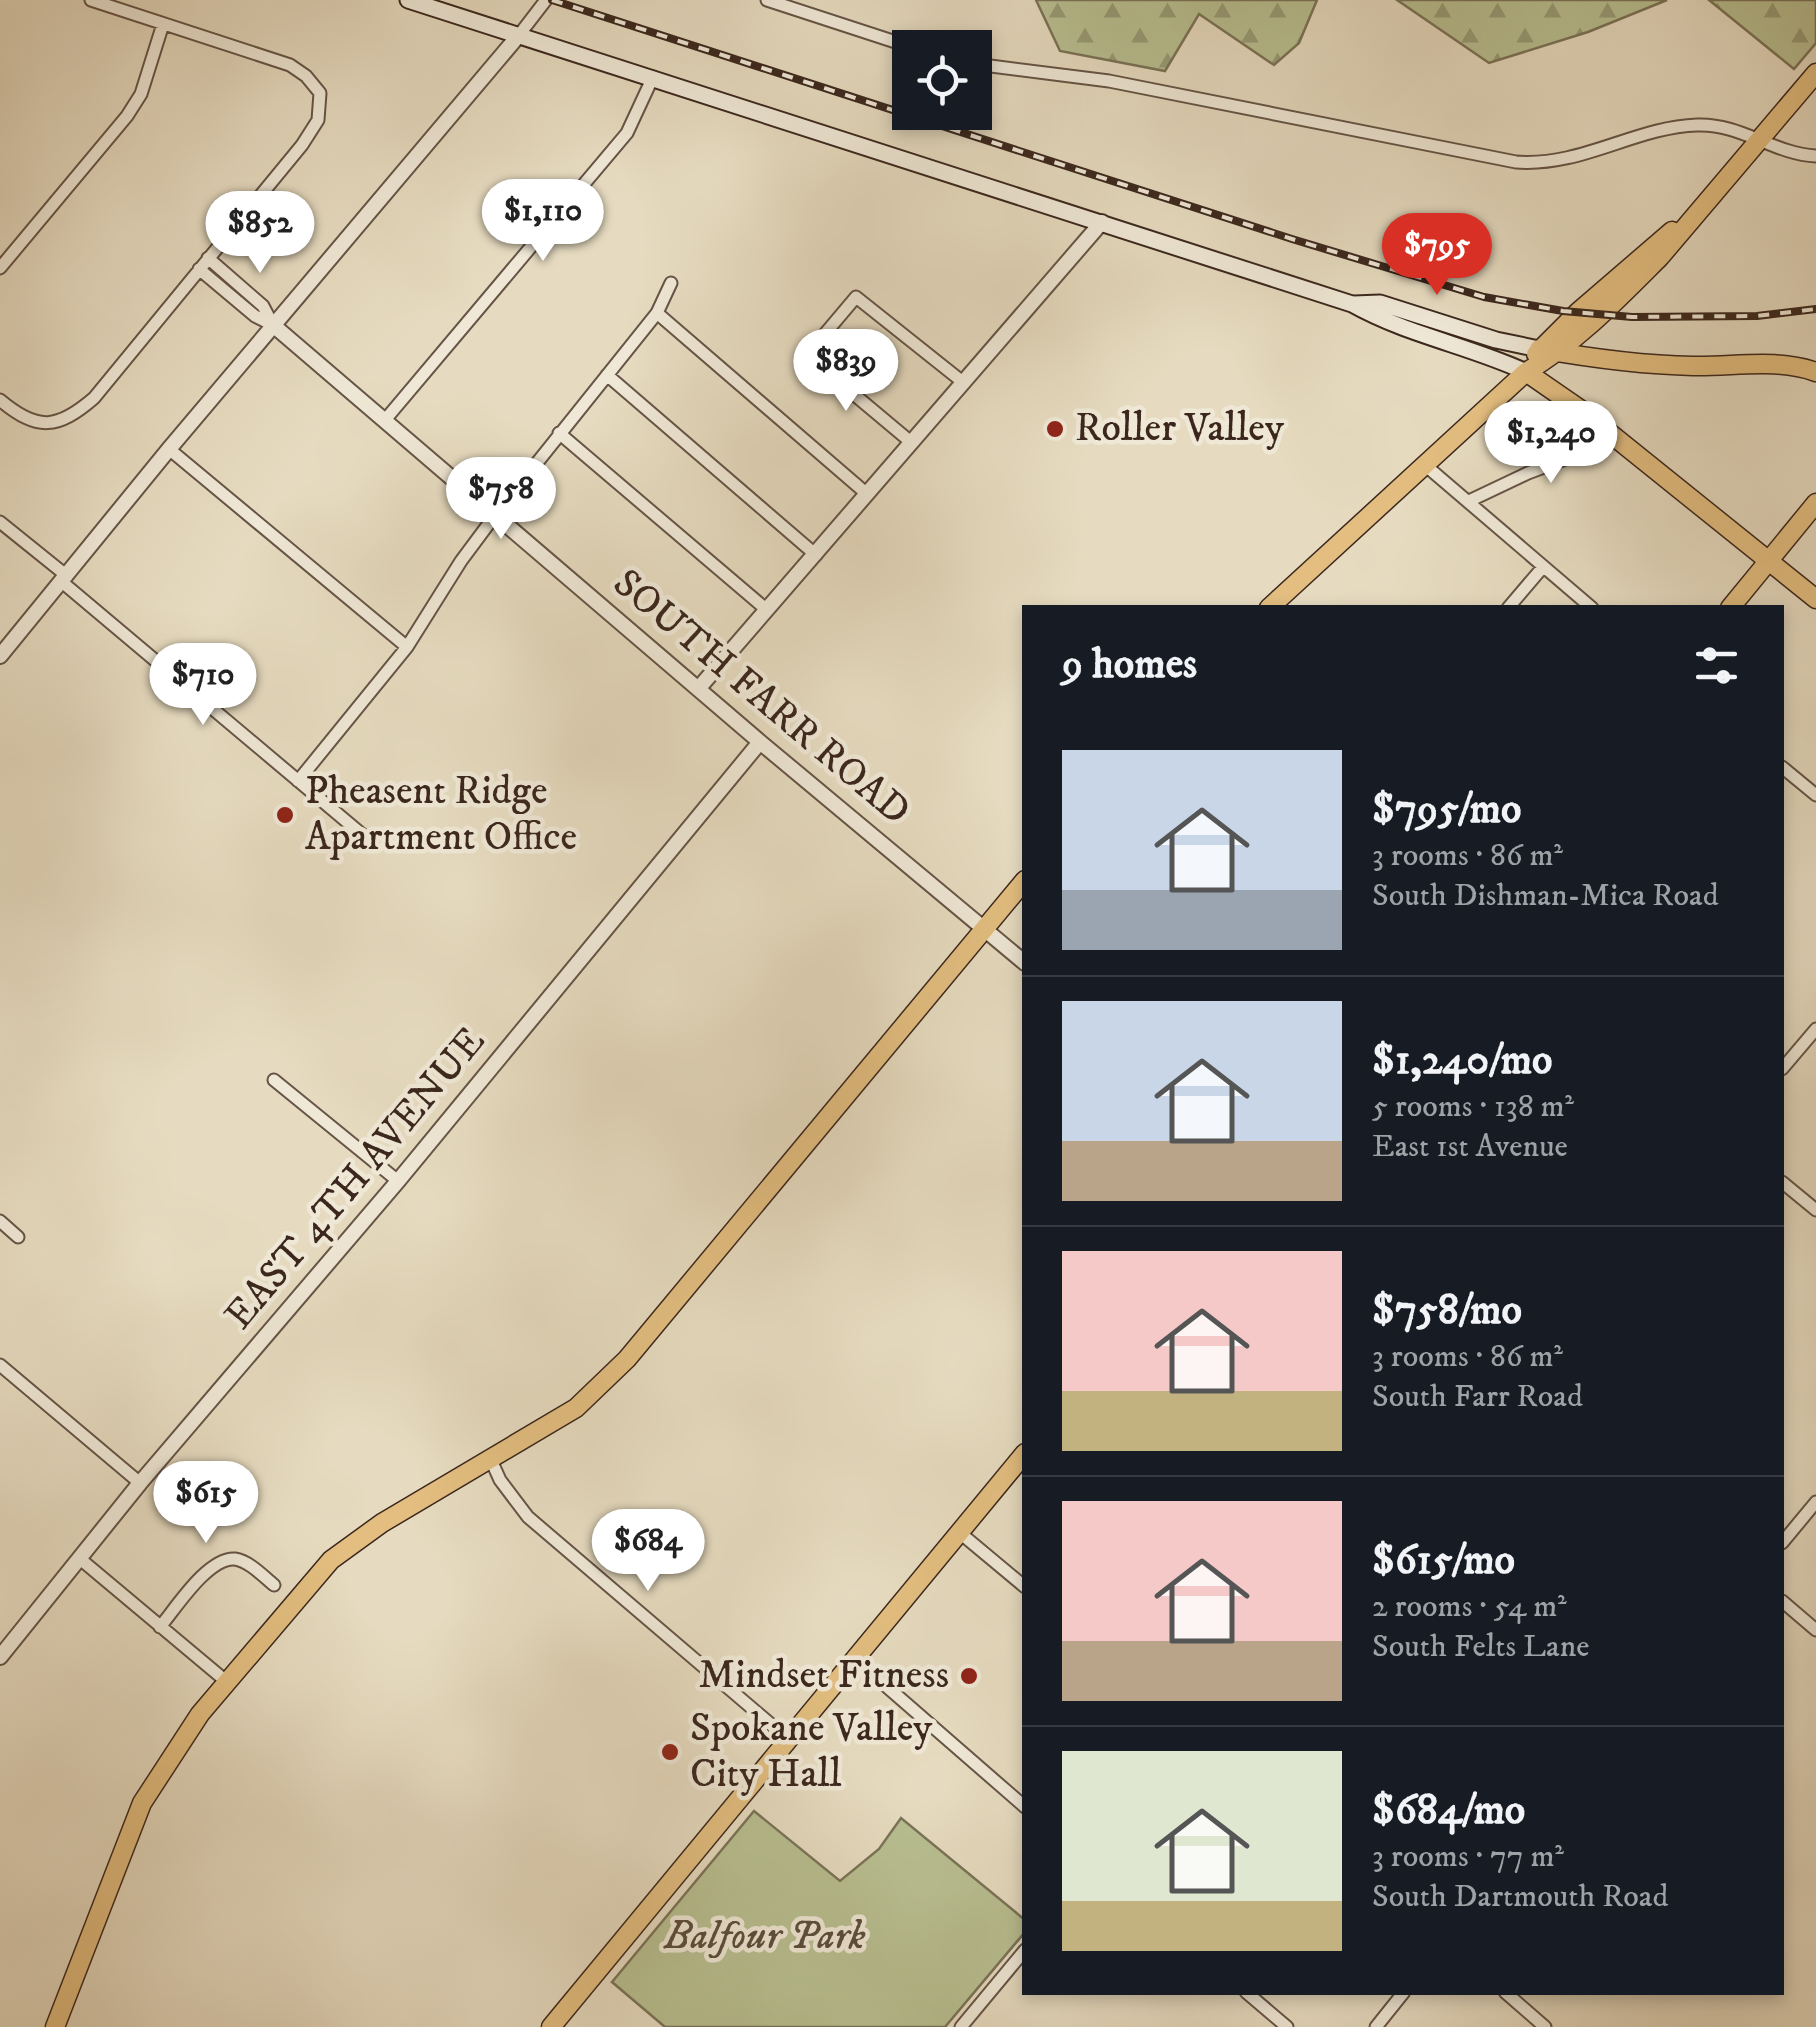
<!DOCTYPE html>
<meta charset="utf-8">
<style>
body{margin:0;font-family:"IM FELL DW Pica",serif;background:#20242c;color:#f1f3f6;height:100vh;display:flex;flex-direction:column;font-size:38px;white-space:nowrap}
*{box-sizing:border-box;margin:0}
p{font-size:32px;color:#9ea1a6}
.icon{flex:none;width:55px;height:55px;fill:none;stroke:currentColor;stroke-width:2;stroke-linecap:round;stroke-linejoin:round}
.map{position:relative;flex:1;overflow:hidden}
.details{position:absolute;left:1022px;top:605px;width:762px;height:1390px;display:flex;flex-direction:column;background:#171b24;border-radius:0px;box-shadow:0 5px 15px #0003}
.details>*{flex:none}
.fabs{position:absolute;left:892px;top:30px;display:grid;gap:20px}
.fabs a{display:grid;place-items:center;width:100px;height:100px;border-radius:0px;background:#171b24;box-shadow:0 5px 15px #0003;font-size:50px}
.price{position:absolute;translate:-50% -85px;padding:0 22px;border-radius:35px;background:#fff;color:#222;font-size:32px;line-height:65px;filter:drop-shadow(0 2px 5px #0008)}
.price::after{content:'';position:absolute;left:50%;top:60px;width:30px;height:22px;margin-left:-15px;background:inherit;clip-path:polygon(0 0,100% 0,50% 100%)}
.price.on{background:#d93025;color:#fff}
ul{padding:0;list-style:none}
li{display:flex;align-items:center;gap:30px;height:250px;padding:0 40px}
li+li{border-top:2px solid #363941}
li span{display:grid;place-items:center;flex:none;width:280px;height:200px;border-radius:0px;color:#555}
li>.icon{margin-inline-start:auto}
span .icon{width:120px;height:120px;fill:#fffc;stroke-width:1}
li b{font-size:42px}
h2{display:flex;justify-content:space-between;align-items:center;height:120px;padding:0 40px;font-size:42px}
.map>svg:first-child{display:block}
</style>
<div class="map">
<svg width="1816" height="2027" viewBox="0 0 1816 2027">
<defs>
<pattern id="forest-firs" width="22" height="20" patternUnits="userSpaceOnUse" patternTransform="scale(2.5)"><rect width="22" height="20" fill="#b8bf91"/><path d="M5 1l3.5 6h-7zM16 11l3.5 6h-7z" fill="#979b76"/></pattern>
</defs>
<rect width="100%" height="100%" fill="#e6dbc0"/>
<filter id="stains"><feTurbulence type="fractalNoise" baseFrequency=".002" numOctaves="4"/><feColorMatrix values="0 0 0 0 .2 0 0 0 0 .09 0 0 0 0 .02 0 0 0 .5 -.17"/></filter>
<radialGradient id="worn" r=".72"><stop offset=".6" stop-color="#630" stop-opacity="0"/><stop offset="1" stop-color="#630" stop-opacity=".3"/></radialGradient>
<path fill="url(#forest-firs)" stroke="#7a7357" stroke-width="2.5" d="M1036,0H1317L1299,43L1274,65L1199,14L1165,71L1060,51Z
M1397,0H1667L1588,32L1489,63Z
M1709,0H1816V43L1794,69Z"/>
<path fill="#b8bf91" stroke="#7a7357" stroke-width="2.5" d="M754,1811L840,1881L879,1849L901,1818L1025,1920V1932L945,2027H665L612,1982Z"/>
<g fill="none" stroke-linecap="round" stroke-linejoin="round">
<g stroke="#665446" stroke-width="15">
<path id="minor" d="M767,0L914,48
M519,35L546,0
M975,64L1109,81L1516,162C1582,167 1635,127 1697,125C1740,123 1774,154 1816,156
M208,258L263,306L273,325
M0,268L127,116L141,94L163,24
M199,269L255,316L273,325
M657,313L867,494
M607,375L816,555
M0,400C38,432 58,429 94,398L302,145L318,120L320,93L306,76L290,65L91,0
M385,420L627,133L653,77
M559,433L767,610
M912,443L807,355L856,297L964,383
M169,449L407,647
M1425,465L1592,608
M1469,501L1528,473L1618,439
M0,522L67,576
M62,582L371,842
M1508,608L1543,567
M1782,767L1816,795
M298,781L407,647L461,561L496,514L657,313L671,283
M1782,1069L1816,1029
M274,1080L398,1181
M1782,1182L1816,1210
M0,1221L18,1237
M0,1365L140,1483
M491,1460L500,1480L528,1517L788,1739
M959,1532L1025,1587
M1782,1543L1816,1502
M79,1558L227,1682
M1782,1601L1816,1630
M160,1627C176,1608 208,1557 235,1559C249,1561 263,1576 274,1585
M855,1659L1025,1807
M1246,1992L1287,2027
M1505,1992L1545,2027
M961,2027L1025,1950
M1376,2027L1404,1992"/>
</g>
<g stroke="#665446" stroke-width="18">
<path id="tertiary" d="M273,325L760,742L1025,963
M0,656L169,449L519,35
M698,689L1102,222
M0,1657L140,1483L398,1181L760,742"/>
</g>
<g stroke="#3b271d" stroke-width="19">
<path id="secondary" d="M408,0L1352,304C1407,335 1470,346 1526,372
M1354,304L1380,303L1496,340L1539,349"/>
</g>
<g stroke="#3b271d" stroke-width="21">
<path id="primary" d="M1539,349C1590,358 1641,365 1693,366C1734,367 1777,358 1816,372
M1536,354L1578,312L1672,231
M1526,372L1581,410L1816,599
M1269,608L1526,372C1577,342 1618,299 1660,257L1816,73
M1730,608L1816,503
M55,2027L142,1803L200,1714L331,1560L382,1523L576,1408L627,1359L1025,880
M551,2027L1025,1453"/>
</g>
<use href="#minor" stroke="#efe8d6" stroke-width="11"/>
<use href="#tertiary" stroke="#efe8d6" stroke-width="14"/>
<use href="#secondary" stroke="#efe8d6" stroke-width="15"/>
<use href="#primary" stroke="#e3be80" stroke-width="18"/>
<g stroke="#3b271d" stroke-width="8">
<path id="rail" d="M552,0L1292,239L1484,297L1563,311L1632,317L1757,316L1816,309"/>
</g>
<use href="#rail" stroke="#efe8d6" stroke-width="4" stroke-dasharray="11" stroke-linecap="butt"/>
</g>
<g fill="#8f2418" stroke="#efe8d6" stroke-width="4">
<circle cx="1055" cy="429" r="10"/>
<circle cx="285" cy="815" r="10"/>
<circle cx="969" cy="1676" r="10"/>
<circle cx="670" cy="1752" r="10"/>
</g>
<g text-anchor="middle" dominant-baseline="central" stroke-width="9" stroke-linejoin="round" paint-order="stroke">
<g font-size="40" fill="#3b271d" stroke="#efe8d6" text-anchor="start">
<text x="1075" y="429">Roller Valley</text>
<text x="305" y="792">Pheasent Ridge<tspan x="305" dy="46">Apartment Office</tspan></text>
<text x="949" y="1676" text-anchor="end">Mindset Fitness</text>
<text x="690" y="1729">Spokane Valley<tspan x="690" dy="46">City Hall</tspan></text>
</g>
<g font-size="40" fill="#3b271d" stroke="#efe8d6">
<text transform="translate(761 698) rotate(40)">SOUTH FARR ROAD</text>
<text transform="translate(356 1179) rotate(-50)">EAST 4TH AVENUE</text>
</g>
<g font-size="40" font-style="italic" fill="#5a4d3a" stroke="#efe8d6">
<text x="765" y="1937">Balfour Park</text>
</g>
</g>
<rect width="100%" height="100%" filter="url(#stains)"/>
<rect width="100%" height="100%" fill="url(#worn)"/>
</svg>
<div class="fabs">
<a><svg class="icon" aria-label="locate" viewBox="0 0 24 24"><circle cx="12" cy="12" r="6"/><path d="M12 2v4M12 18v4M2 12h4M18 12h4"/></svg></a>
</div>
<b class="price" style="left:543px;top:264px">$1,110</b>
<b class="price" style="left:260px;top:276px">$852</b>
<b class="price on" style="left:1437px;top:298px">$795</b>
<b class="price" style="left:846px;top:414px">$839</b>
<b class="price" style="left:1551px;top:486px">$1,240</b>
<b class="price" style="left:501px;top:542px">$758</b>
<b class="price" style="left:203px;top:728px">$710</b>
<b class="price" style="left:206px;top:1546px">$615</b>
<b class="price" style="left:648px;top:1594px">$684</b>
<section class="details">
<h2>9 homes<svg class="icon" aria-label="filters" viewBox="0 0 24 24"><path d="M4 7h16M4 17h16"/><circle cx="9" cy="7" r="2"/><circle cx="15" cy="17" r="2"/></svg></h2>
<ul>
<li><span style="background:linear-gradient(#c9d6e8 70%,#9aa5b1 0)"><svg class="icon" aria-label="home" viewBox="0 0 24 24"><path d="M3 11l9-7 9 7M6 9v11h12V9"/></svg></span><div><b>$795/mo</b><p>3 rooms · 86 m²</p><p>South Dishman-Mica Road</p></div></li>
<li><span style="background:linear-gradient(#c9d6e8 70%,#b9a48a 0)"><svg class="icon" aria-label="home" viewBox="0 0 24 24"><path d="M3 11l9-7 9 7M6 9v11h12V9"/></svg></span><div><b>$1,240/mo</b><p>5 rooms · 138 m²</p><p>East 1st Avenue</p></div></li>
<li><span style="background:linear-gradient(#f6c9c9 70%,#c2b280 0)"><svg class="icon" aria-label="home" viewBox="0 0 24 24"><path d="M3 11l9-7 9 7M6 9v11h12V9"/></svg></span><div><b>$758/mo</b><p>3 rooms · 86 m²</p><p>South Farr Road</p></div></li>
<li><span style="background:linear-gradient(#f6c9c9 70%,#b9a48a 0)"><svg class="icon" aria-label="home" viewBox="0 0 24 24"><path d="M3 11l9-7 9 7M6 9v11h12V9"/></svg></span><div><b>$615/mo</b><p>2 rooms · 54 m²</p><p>South Felts Lane</p></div></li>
<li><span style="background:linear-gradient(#dfe7d0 75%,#c2b280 0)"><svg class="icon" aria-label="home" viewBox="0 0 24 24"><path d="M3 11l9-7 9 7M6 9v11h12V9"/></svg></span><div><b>$684/mo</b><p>3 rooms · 77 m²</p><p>South Dartmouth Road</p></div></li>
</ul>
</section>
</div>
